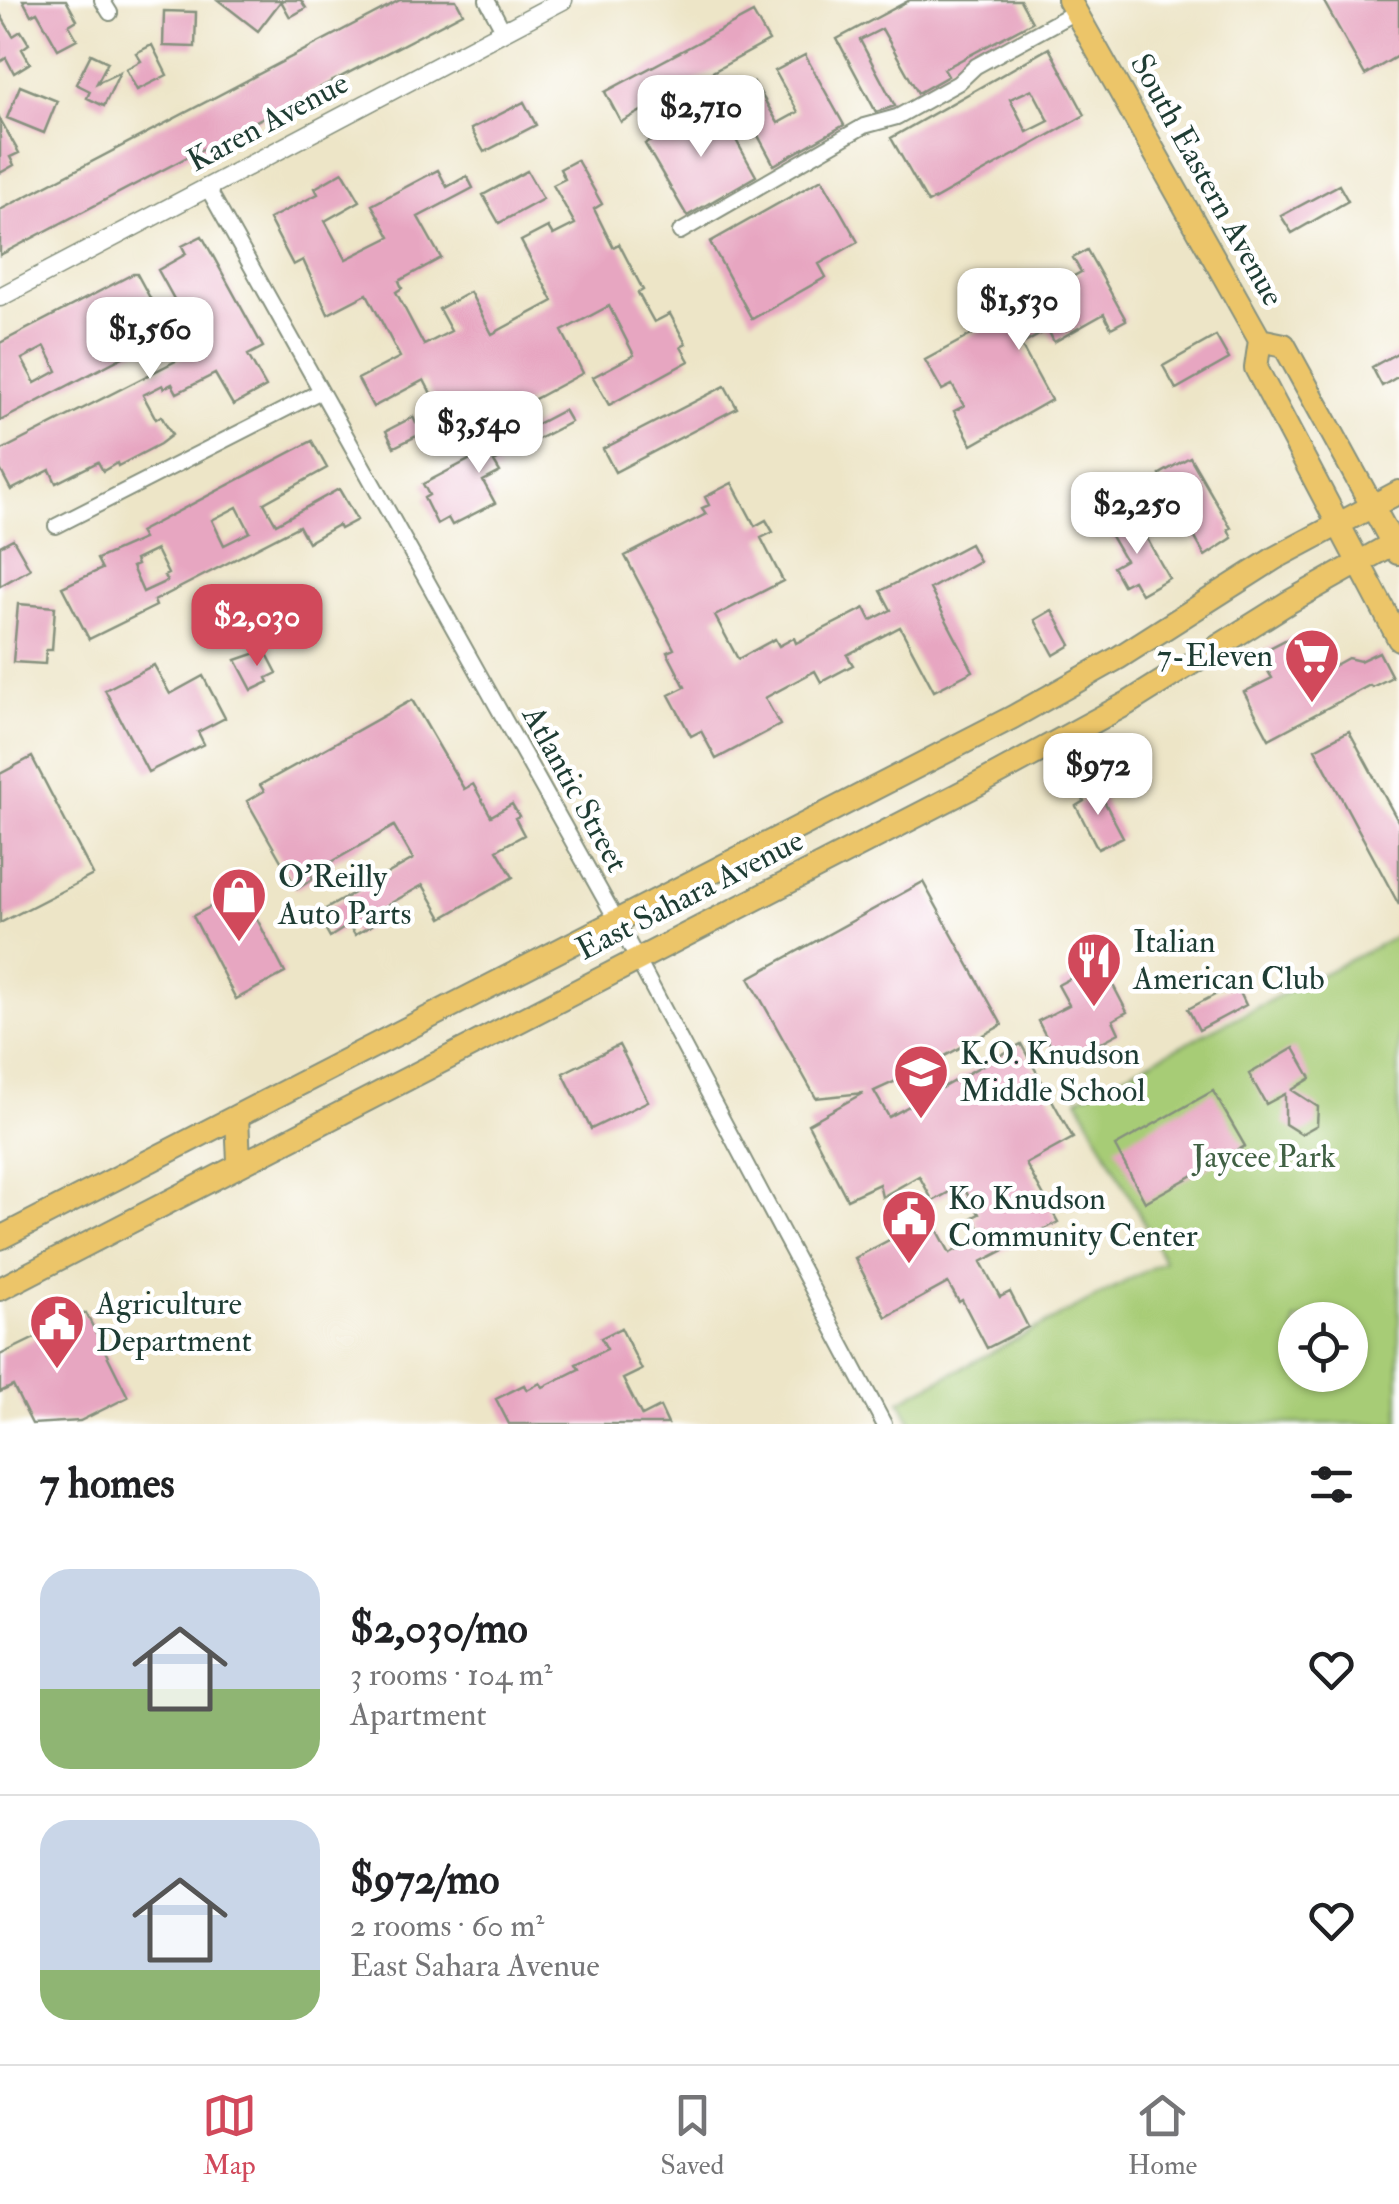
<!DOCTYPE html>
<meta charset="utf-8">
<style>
body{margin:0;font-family:"IM FELL Double Pica",serif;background:#f2f2f2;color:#202124;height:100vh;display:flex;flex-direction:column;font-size:38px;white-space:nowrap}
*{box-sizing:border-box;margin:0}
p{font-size:32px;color:#757577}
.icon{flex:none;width:55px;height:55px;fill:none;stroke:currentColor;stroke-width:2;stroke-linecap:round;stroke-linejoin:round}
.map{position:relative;height:1424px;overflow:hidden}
.details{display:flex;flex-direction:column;background:#fff;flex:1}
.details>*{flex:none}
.fabs{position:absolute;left:1278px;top:1302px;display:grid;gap:20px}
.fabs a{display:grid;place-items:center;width:90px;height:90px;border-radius:50%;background:#fff;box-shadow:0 2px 8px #0004;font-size:50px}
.price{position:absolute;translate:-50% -85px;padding:0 22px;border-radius:20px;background:#fff;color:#222;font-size:32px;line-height:65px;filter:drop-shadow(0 2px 5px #0008)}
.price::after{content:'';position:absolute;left:50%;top:60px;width:30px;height:22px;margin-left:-15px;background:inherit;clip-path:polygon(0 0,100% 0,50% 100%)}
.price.current{background:#d1495b;color:#fff}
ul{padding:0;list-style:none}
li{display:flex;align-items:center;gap:30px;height:250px;padding:0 40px}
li+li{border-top:2px solid #e0e0e0}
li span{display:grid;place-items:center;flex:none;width:280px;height:200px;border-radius:30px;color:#555}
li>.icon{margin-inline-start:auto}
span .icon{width:120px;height:120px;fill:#fffc;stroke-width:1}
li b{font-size:42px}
h2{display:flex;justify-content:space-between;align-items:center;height:120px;padding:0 40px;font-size:42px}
.tabs{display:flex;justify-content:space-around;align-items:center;height:140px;border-top:2px solid #e0e0e0;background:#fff;font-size:28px;color:#757577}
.tabs a{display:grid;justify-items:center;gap:5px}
.tabs .current{color:#d1495b}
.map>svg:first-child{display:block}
</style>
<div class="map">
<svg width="1399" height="1424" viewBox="0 0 1399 1424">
<rect width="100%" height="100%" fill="#fff"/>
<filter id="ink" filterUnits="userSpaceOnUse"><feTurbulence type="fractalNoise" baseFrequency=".01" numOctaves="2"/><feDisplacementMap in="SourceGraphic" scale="20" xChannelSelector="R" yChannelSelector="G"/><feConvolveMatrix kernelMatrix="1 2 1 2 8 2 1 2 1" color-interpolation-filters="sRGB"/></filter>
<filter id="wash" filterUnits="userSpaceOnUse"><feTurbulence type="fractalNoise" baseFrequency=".0048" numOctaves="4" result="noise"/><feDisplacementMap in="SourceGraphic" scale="40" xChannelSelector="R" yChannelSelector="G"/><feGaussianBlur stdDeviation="2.25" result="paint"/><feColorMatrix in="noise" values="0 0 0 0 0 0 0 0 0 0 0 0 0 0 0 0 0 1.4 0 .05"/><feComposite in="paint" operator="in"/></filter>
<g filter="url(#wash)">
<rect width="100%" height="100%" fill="#ede5c7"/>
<path fill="#a7cc76" stroke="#638455" stroke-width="2.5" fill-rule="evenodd" d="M1399,935V1424H912L900,1401L1164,1261L1078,1098ZM1295,1320H1350V1375H1295Z"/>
<g id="blocks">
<path fill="#e7a6c1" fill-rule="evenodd" d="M23,0H66L77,20L69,25L77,39L58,49L37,12L31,15Z
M218,0H301L306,8L290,17L281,1L258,31Z
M400,0H456L463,13L0,255V210Z
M910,0H1020L1032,22L944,69L948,76L918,93L882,29L860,40L895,106L876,112L837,39Z
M1323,0H1399V55L1365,75Z
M164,11L196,12L195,47L163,46Z
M753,13L769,41L621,122L605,92Z
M0,14L13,36L21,31L29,44L22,49L30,63L14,73L6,58L0,62Z
M152,45L167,75L137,90L126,69L141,61L136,53Z
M1049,48L1085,115L928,203L891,138ZM1032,89L1049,121L1027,132L1010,99Z
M91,54L108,62L97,83L120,72L104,106L87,98L90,91L76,84Z
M805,55L844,125L774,165L735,93L754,82L778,123L798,112L775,71Z
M20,86L57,101L44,133L7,118Z
M524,102L536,125L484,152L471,129Z
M716,104L756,176L687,216L645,144Z
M0,119L19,153L10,157L14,165L0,173Z
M577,160L602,204L594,209L613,247L619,244L643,290L638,293L654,322L670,314L686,344L681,347L689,361L609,405L593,377L634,355L609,306L562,331L583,373L494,421L484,403L394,447L386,431L413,417L416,423L440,411L424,380L373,407L358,379L400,357L367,294L328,314L303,260L293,265L269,219L318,194L315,188L343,172L360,201L325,221L346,259L390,237L372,205L438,170L447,187L467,176L473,188L418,217L441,258L399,281L402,288L396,292L424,345L451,331L439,309L470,292L492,334L553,301L521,241L548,227L553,235L575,224L553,185L565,179L560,169Z
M527,171L543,199L499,223L483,195Z
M822,179L858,242L819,264L826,277L752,319L710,242Z
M1339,185L1348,201L1292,233L1281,216Z
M202,236L263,347L248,355L266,387L233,405L215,374L177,393L172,384L164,388L163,385L143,395L156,419L161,416L172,435L160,444L118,466L117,463L103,471L98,462L56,483L50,470L11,490L0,469V451L201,348L158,270L186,254L182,246Z
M1087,250L1126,320L1111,328L1104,314L1054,342L1048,330L1021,345L1051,400L972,445L954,411L964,406L952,385L942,390L925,360L1004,317L1010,328L1038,312L1031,300L1081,272L1073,258Z
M133,274H137L169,333L0,421V343ZM123,306L135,329L114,340L102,317ZM45,347L57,371L35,383L22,359Z
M1216,336L1229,359L1176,389L1163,366Z
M1399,352V376L1382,386L1372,367Z
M725,386L737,408L615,472L603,449Z
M564,410L571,422L494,462L500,472L483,481L495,503L452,525L448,518L437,524L424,498L429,495L423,484Z
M312,441L327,468L264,503L276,524L339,489L357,520L340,529L338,525L308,542L299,526L154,601L156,606L89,639L62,587L102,569L97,559L143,539L139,532ZM237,507L250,532L224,545L212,520ZM156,550L168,574L164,576L167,581L143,592L132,567L137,565L135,560Z
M1190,457L1231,528L1228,529L1232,538L1205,556L1160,474Z
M732,483L755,526L766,520L773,532L761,538L783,581L715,616L738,659L775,639L779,646L794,638L796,643L865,608L871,620L891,610L881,591L970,544L979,561L930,589L973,671L934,691L900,627L847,655L853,665L821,682L815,671L765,698L780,725L716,759L701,731L691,736L669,695L685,687L667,652L674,649L625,556L706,514L702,508L709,505L705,497Z
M1132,512L1169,578L1141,594L1133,580L1123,585L1113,567L1125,560L1111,536L1123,529L1118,520Z
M13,539L30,569L0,586V546Z
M18,604L55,607L52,650H46L45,664L13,662Z
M1052,610L1071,645L1054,655L1035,620Z
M1291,637L1310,671L1319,674L1348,658L1360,661L1379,652L1392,677L1372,687L1370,685L1269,739L1244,692L1272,678L1258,654Z
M265,650L277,673L267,678L269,682L252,690L236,660Z
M154,665L170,694L203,676L225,718L198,732L204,744L148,772L105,690Z
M412,700L464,789L473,784L491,816L512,804L519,816L515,818L524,835L497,850L513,877L442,918L423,885L379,910L384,918L355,935L349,925L330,937L317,914L413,859L394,826L311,874L313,879L297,889L247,801L264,791L260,785Z
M1349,731L1399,823V905L1315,749Z
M32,757L93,875L0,923V774Z
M1095,784L1123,837L1098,849L1076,806L1084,801L1080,793Z
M923,882L1002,1025L919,1070L922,1094L911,1074L874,1091L889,1117L1021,1044L1073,1138L1026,1164L1058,1222L981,1262L1000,1297L1010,1292L1028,1327L987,1348L962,1300L959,1302L948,1283L886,1317L855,1258L931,1218L950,1253L983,1235L973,1217L979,1214L962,1185L933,1201L919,1176L882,1197L879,1184L847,1199L808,1124L863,1093L816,1098L749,978Z
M242,890L285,973L236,999L193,916Z
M1101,962L1127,1012L1113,1020L1119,1033L1077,1055L1073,1049L1063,1055L1059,1049L1054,1052L1038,1021L1069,1005L1058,985Z
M1236,984L1246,1005L1199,1030L1188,1009Z
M619,1045L648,1101L591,1129L563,1073Z
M1294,1048L1311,1078L1292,1090L1318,1107L1317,1125L1301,1134L1285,1124V1094L1266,1104L1249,1074Z
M1213,1091L1245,1146L1145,1202L1115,1146Z
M86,1313L128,1397L80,1421L32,1424L13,1386L0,1392V1355L41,1335L39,1331L71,1315L73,1320Z
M621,1328L642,1370L623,1379L642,1416L660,1407L668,1424H509L496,1399L524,1385L527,1390L540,1383L543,1387L579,1369L576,1364L607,1349L601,1338Z"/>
</g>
</g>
<g filter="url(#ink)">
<use href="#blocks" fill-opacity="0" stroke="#86917e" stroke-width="2.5"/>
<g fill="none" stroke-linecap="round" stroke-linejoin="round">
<g stroke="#86917e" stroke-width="18">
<path id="minor" d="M102,0L110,13
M487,0L504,32
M207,187L617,921L884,1424
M680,232L864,126L897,117L958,83L976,66L1075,12
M56,526L321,391"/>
</g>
<g stroke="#86917e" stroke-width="21">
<path id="tertiary" d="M0,297L563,0"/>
</g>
<g stroke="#86917e" stroke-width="26">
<path id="primary" d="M1069,0L1260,340L1256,368L1399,639
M1260,340L1284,345L1398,553
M237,1116L239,1163
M0,1238L1013,717L1118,658L1275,558L1399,492
M0,1289L988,779L1128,703L1289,602L1399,540"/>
</g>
<use href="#minor" stroke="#fff" stroke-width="14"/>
<use href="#tertiary" stroke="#fff" stroke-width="18"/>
<use href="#primary" stroke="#ecc569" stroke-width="22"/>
</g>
</g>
<defs>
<g id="supermarket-pin" transform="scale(2.875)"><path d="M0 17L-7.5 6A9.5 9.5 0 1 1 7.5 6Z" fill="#d1495b" stroke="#fff"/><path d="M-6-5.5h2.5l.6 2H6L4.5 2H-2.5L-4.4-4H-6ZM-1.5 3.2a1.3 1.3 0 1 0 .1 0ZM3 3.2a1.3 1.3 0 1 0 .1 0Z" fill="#fff"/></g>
<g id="shop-pin" transform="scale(2.875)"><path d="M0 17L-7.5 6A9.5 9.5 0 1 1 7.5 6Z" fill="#d1495b" stroke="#fff"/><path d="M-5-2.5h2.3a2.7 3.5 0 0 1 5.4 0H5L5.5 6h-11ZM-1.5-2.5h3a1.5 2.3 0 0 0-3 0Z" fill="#fff"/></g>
<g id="restaurant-pin" transform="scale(2.875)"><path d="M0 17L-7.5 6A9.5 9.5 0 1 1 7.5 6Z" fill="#d1495b" stroke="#fff"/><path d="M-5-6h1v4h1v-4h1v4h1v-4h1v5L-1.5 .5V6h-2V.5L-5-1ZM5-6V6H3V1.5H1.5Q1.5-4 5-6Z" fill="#fff"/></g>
<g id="school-pin" transform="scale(2.875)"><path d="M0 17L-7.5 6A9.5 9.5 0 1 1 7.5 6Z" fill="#d1495b" stroke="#fff"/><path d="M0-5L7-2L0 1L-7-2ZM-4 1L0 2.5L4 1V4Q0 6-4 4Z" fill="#fff"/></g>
<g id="civic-pin" transform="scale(2.875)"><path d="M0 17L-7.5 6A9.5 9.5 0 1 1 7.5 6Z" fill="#d1495b" stroke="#fff"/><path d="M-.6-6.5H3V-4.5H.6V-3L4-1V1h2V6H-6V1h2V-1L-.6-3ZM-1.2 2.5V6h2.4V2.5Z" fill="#fff"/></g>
</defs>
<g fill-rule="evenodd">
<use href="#supermarket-pin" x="1312" y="656"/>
<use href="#shop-pin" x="239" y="895"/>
<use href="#restaurant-pin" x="1094" y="960"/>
<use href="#school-pin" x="921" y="1072"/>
<use href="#civic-pin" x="909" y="1217"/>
<use href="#civic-pin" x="57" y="1322"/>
</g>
<g text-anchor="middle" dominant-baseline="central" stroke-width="9" stroke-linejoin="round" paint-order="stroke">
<g font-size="32" fill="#1f3d34" stroke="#fff">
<text transform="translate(268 122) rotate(-28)">Karen Avenue</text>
<text transform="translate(1207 180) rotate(61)">South Eastern Avenue</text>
<text transform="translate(575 789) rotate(61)">Atlantic Street</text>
<text transform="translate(690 895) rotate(-27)">East Sahara Avenue</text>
</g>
<g font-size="32" fill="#1f3d34" stroke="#fff" text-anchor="start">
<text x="1273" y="656" text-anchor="end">7-Eleven</text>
<text x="278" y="877">O'Reilly<tspan x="278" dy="37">Auto Parts</tspan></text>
<text x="1133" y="942">Italian<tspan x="1133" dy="37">American Club</tspan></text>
<text x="960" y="1054">K.O. Knudson<tspan x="960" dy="37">Middle School</tspan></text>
<text x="948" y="1199">Ko Knudson<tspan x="948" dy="37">Community Center</tspan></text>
<text x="96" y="1304">Agriculture<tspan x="96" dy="37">Department</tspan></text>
</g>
<g font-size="32" fill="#416144" stroke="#fff">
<text x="1264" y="1157">Jaycee Park</text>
</g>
</g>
</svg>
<div class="fabs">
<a><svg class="icon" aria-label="locate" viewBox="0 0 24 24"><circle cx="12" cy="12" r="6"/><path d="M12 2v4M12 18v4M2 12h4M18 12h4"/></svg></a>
</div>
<b class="price" style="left:701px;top:160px">$2,710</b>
<b class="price" style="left:1019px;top:353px">$1,530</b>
<b class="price" style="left:150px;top:382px">$1,560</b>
<b class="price" style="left:479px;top:476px">$3,540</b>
<b class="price" style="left:1137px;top:557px">$2,250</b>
<b class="price current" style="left:257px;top:669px">$2,030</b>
<b class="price" style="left:1098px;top:818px">$972</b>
</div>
<section class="details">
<h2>7 homes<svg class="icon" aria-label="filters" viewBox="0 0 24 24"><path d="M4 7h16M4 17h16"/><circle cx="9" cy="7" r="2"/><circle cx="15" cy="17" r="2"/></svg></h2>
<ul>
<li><span style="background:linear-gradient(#c9d6e8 60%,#8fb573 0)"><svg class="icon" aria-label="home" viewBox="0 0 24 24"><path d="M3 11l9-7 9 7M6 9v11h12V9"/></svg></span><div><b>$2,030/mo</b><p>3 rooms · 104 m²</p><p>Apartment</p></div><svg class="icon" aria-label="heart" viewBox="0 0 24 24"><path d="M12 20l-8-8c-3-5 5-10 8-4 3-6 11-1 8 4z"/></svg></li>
<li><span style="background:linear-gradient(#c9d6e8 75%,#8fb573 0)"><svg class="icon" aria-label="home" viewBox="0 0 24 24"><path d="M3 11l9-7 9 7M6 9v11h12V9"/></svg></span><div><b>$972/mo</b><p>2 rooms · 60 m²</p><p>East Sahara Avenue</p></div><svg class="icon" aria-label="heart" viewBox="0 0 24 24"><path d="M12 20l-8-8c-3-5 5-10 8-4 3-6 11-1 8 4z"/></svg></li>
</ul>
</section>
<nav class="tabs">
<a class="current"><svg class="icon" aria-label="map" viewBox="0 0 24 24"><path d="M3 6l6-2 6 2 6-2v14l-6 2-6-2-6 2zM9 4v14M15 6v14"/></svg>Map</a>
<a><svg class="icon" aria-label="saved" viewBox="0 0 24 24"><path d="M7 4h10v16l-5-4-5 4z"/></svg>Saved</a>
<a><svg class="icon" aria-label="home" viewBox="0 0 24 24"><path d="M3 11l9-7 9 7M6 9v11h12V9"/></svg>Home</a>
</nav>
